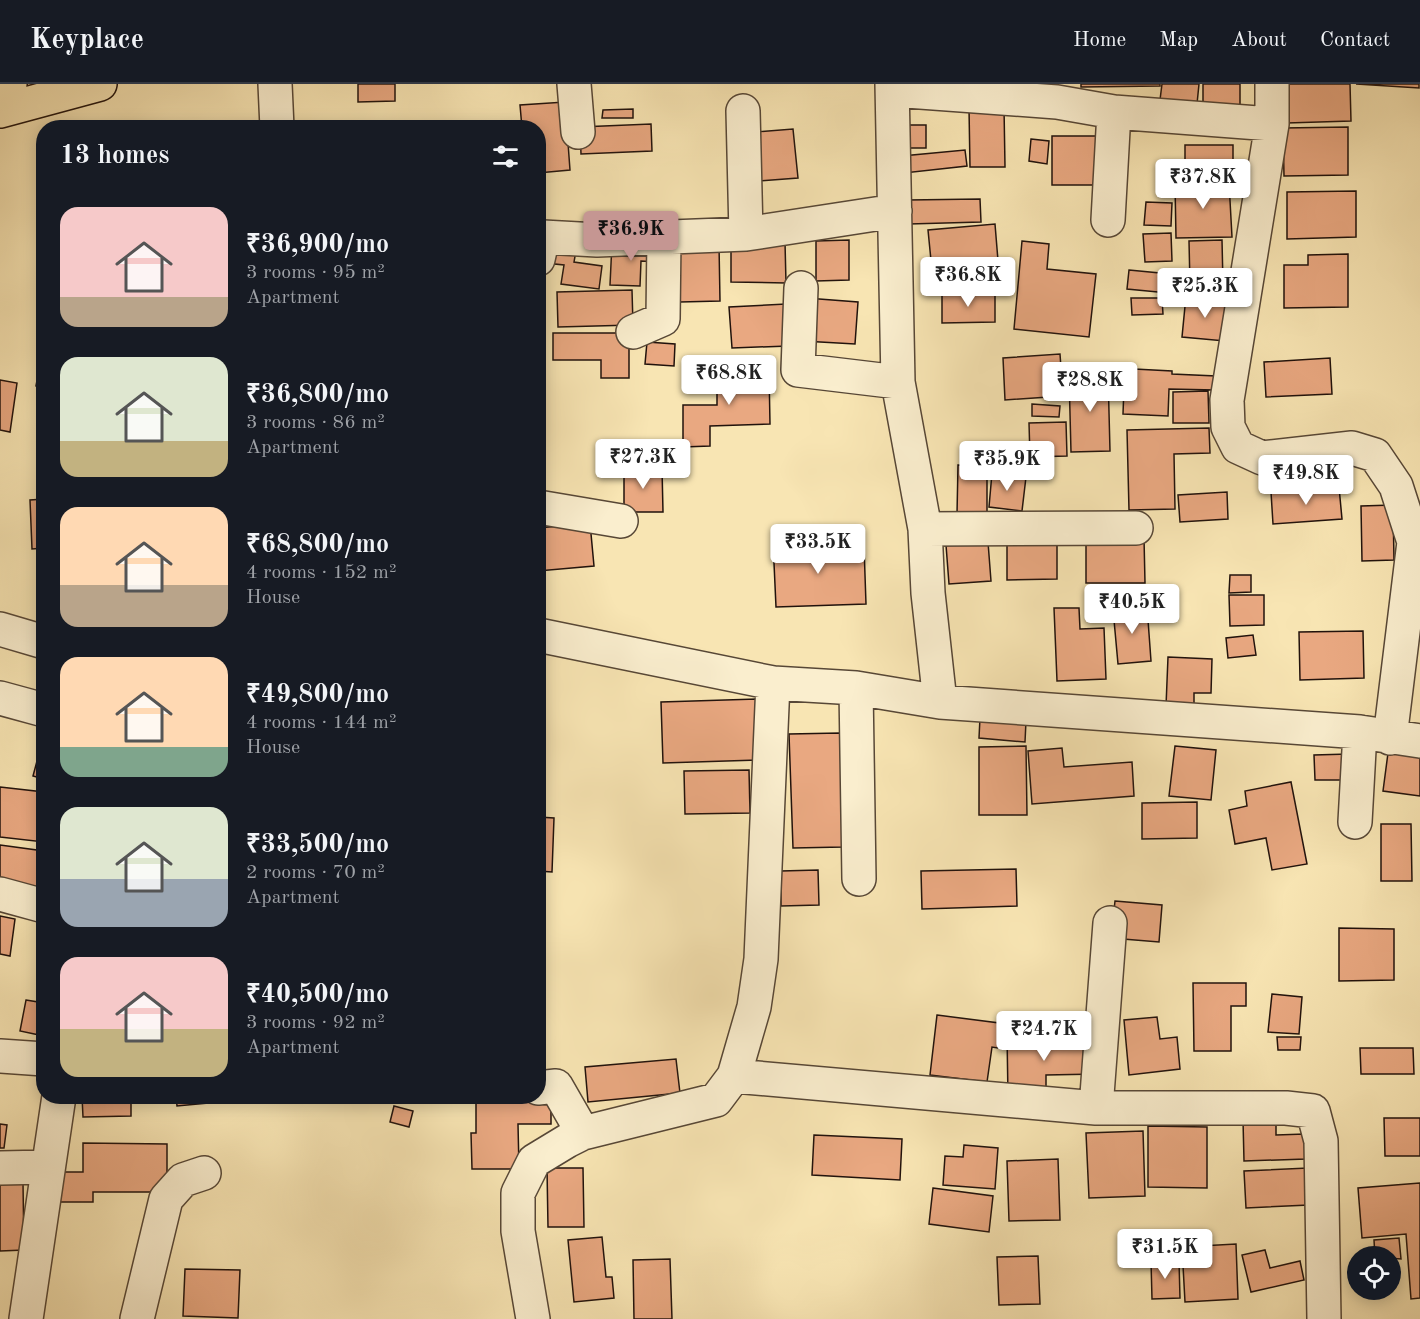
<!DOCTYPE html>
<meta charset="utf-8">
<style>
body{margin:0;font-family:"Old Standard TT",serif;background:#242831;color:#f1f3f6;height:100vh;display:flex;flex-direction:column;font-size:22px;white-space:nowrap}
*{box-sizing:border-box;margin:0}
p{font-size:20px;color:#9ea1a6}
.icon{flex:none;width:33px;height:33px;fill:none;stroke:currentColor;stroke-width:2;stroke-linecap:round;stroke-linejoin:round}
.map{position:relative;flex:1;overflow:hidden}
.side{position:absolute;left:36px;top:36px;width:510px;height:984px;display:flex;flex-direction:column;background:#171b24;border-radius:24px;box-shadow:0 3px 15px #0003}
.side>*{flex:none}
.tools{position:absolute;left:1347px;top:1162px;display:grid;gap:12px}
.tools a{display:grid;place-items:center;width:54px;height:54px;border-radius:50%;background:#171b24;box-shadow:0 3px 15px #0003;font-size:30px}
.price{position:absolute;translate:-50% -51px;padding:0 14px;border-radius:6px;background:#fff;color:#222;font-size:20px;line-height:39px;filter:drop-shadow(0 2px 3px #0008)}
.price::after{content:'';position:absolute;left:50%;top:36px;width:18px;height:14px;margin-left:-9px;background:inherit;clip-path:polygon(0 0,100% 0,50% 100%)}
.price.current{background:#c59692;color:#111}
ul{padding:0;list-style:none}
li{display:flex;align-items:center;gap:18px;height:150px;padding:0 24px}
li span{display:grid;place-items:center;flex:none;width:168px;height:120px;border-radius:18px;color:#555}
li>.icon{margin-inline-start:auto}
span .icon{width:72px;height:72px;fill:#fffc;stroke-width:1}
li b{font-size:26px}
h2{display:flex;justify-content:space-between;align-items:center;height:72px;padding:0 24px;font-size:26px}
header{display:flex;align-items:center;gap:36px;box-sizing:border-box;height:84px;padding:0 30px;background:#171b24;border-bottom:2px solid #363941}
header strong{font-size:28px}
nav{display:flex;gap:33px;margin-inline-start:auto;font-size:21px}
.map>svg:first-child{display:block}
</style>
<header>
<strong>Keyplace</strong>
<nav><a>Home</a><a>Map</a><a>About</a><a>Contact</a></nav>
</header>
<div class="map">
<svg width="1420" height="1235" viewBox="0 0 1420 1235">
<rect width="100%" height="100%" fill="#f8e5b3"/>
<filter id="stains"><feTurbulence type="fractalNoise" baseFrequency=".00333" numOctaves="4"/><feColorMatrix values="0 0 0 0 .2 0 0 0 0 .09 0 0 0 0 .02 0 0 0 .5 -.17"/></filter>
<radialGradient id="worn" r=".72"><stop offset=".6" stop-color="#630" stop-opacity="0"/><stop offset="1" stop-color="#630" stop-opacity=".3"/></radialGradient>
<path fill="#e9a881" stroke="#21120c" stroke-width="1.5" d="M358,0H395V17L358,18Z
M1081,0H1160V2L1081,3Z
M1162,0H1199L1197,20L1160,16Z
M1203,0H1240V24L1203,25Z
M1286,0H1350L1351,37L1287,39Z
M1356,0H1419V4Z
M565,18L570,86L538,89V44H522L520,21Z
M1004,23L1005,83H970L969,24Z
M633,25V34H602L603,26Z
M651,40L652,67L581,70L580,43Z
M899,41H926V64H899Z
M1348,43V91L1284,92L1283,44Z
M793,45L798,94L759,97L755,48Z
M1052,52H1103V101H1052Z
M1031,55L1049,57L1047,80L1029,77Z
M1185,61H1233V95H1185Z
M965,66L967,82L904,89L902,72Z
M1229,98L1232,153L1176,154L1175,99Z
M1356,107V153L1287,155V108Z
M980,115L981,138L909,140L908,116Z
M1146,118L1172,119L1171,142L1144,141Z
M40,127H44V176H41Z
M995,140L1000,201L934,207L928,146Z
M1171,149L1172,177L1145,178L1143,150Z
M849,156V196L816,197V157Z
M1222,156L1223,200L1190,201L1189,157Z
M549,157L577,161L574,178L602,182L599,205L561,200L564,181L545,179Z
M1022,157L1049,160L1047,185L1096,190L1089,253L1014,245Z
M731,158H785L786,199L731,198Z
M612,159L661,161L660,178L641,177L640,202L610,201Z
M719,160L720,217L680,218L679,161Z
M1348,170V223L1284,224V181H1308V171Z
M1129,186L1170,190L1168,209L1127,205Z
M632,206L633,241L558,243L557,208Z
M942,210H995V238L942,239Z
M1186,212L1228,216L1225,257L1182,253Z
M806,214L858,218L855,260L803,257Z
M1131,214H1162L1163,230L1132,231Z
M786,220L788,262L732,264L729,223Z
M553,249H629V294H601V276H553Z
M647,258L675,260L674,282L645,280Z
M43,264H44V304L36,302Z
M1060,270L1063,312L1005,316L1003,274Z
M1330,274L1332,310L1266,313L1264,278Z
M1134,285L1172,287V290L1216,292V306L1169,305L1168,332L1123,330L1124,303H1134Z
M717,287H769L770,340L710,342V362L683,363V321H717Z
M1108,289L1110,367L1071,368L1069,291Z
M0,296L17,299L10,348L0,346Z
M1208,307L1209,339H1173V308Z
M1032,320L1060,322L1059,333L1032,332Z
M1066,338L1067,372L1030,373L1029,339Z
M1209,344L1210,369L1174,370L1175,425L1129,426L1127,346Z
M958,381L987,382V431L957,430Z
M662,384L663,428H624V385Z
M992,389L1026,393L1022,427L989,423Z
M1339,403L1342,435L1273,440L1271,408Z
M1227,408L1228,435L1180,438L1178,411Z
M44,415V464L32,465L30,416Z
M1393,421L1394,476L1362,477L1361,422Z
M590,439L594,482L538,487V444Z
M1086,454H1144L1145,499H1086Z
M820,456L821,475L843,474L842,462H864L866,520L776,523L773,457Z
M1057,457V495L1007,496V458Z
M988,458L991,497L949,500L946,461Z
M1230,491H1251V508L1229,509Z
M1229,511H1264V541L1230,542Z
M1147,522L1151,577L1118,580L1113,525Z
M1054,524H1079L1080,545L1104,544L1106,595L1057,597Z
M1363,547L1364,594L1300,596L1299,548Z
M1253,551L1256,571L1228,574L1226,554Z
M1168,573L1212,575L1211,609H1194V624L1166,622Z
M757,615L758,676L663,679L661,618Z
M980,634L1026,637L1025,658L979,654Z
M840,649L843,763L793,764L789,650Z
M44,651V695L33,692Z
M1026,662L1027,731H979V663Z
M1175,662L1216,666L1211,716L1169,712Z
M1062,664L1064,683L1132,678L1134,712L1032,720L1028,667Z
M1388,669L1420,673V712L1383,707Z
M1349,670L1350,696H1315L1314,671Z
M749,686L750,729L685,730L684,687Z
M1291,698L1307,780L1272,786L1266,754L1235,760L1229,726L1247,722L1245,707Z
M0,703L44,708V758L0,753Z
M1197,718V754L1142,755V719Z
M538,733L554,734L552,788L538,787Z
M1381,740H1411L1412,797H1381Z
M0,761L44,767V811L0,805Z
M1016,785L1017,822L922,825L921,787Z
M818,786L819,821L781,822V787Z
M1115,817L1162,821L1159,858L1111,854Z
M0,832L15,835L10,872L0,870Z
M1339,844L1394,845V896L1339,897Z
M1193,899H1246V922H1231V967H1194Z
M1272,910L1302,913L1299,950L1268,948Z
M26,916L44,919V952L20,947Z
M937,931L1007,940L1004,965L992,963L987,998L930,991Z
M1157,933L1160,955L1177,953L1180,985L1129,991L1124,936Z
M1055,949L1056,960H1096L1097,990L1046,991V1012L1008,1013L1007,950Z
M1277,953H1301L1300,966H1278Z
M1360,964H1413L1414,990H1361Z
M676,975L680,1009L588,1018L585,983Z
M82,1012H131V1032L83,1033Z
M176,1012H207L208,1019L177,1022Z
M551,1016V1040H518L519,1085H472L471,1049H476V1017Z
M394,1022L413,1027L409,1043L390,1038Z
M1276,1034V1051L1305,1050L1306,1075L1244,1077L1243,1036Z
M1384,1034H1420V1072H1385Z
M0,1040L7,1041L4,1064H0Z
M1148,1042L1207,1043V1104L1148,1103Z
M1143,1047L1145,1112L1089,1114L1086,1049Z
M814,1051L902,1055L900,1096L812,1091Z
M83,1059L167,1060V1108H93V1118H51V1088H83Z
M964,1061L998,1064L995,1105L943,1101L945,1072L963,1073Z
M1058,1075L1060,1136L1009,1137L1007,1077Z
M547,1084H583L584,1143H548Z
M1308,1084L1309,1121L1246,1124L1244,1087Z
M23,1099L24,1166L0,1167V1100Z
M1420,1099V1214L1411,1215L1406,1150L1362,1154L1358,1104Z
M933,1104L993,1112L989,1148L929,1140Z
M602,1153L606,1193H612L614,1214L574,1218L568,1156Z
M1399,1154L1401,1175L1375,1173L1374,1156Z
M1236,1160L1238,1215L1185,1218L1182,1163Z
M1265,1166L1270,1184L1300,1177L1304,1196L1251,1208L1242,1171Z
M1038,1172L1040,1220L999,1221L997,1173Z
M670,1175L672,1235H634L633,1176Z
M1151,1177H1179L1180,1214L1152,1215Z
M185,1185L240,1186L238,1234L183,1232Z"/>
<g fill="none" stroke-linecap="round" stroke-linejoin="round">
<g stroke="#574736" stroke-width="36">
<path id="minor" d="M275,0L277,44
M574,0L578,48
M892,0L898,298L925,445L928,509L940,618
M1272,0V40L1227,316L1228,343L1238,363L1262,374L1352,364L1375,371L1396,402L1414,458L1390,654
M893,6L1057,18L1114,28L1272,40
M743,27L746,150
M1108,136L1114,28
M538,175L543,153L597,156L746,150L895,127
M801,204L798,286L898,298
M633,248L663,235L664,154
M538,423L621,437
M925,445L1136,444
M0,545L44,558
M538,551L773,599L856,604L940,618L1360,648L1420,657
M856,604L859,795
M0,614L44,626
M1355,738L1360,648
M0,810L44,822
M0,972L44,975
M734,992L1096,1024H1286L1313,1027L1321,1057L1324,1235
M538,1004L556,1002L583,1049
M1096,1024L1110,839
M0,1084L48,1083
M26,1235L59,1012
M137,1235L166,1115L183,1096L204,1089
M533,1235L518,1147V1109L534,1077L567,1057L583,1049L716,1016L734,992L754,923L761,875L773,599"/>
</g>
<g stroke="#21120c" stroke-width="36">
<path id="major" d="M0,2L10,0
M0,27L100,0"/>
</g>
<use href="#minor" stroke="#faeece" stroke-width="33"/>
<use href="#major" stroke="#f8e5b3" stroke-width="33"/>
</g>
<rect width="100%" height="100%" filter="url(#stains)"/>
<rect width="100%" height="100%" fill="url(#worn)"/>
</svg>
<div class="tools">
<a><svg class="icon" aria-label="locate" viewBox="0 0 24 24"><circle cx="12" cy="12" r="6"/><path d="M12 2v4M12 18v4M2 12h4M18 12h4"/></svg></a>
</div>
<b class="price" style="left:1203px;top:126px">₹37.8K</b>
<b class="price current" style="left:631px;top:178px">₹36.9K</b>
<b class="price" style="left:968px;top:224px">₹36.8K</b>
<b class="price" style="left:1205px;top:235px">₹25.3K</b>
<b class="price" style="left:729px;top:322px">₹68.8K</b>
<b class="price" style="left:1090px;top:329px">₹28.8K</b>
<b class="price" style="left:643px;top:406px">₹27.3K</b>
<b class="price" style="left:1007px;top:408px">₹35.9K</b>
<b class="price" style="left:1306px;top:422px">₹49.8K</b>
<b class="price" style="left:818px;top:491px">₹33.5K</b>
<b class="price" style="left:1132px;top:551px">₹40.5K</b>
<b class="price" style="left:1044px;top:978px">₹24.7K</b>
<b class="price" style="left:1165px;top:1196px">₹31.5K</b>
<section class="side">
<h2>13 homes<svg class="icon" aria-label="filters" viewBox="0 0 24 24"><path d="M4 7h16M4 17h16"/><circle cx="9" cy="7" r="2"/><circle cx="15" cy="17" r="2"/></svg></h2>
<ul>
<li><span style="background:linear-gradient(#f6c9c9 75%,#b9a48a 0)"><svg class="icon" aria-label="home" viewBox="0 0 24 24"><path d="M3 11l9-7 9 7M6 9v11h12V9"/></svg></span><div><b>₹36,900/mo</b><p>3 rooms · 95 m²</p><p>Apartment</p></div></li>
<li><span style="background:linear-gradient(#dfe7d0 70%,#c2b280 0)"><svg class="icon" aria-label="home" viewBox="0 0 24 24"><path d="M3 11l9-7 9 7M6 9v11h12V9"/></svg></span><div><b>₹36,800/mo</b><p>3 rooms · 86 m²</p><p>Apartment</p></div></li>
<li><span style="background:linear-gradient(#ffd9b3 65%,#b9a48a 0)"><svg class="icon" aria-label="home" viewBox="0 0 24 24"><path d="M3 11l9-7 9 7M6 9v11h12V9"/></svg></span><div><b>₹68,800/mo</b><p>4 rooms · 152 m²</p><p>House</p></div></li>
<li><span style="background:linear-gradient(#ffd9b3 75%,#7fa58c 0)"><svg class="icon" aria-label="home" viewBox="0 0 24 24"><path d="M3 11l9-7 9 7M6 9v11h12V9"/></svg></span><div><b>₹49,800/mo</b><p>4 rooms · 144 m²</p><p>House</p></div></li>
<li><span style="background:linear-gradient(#dfe7d0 60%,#9aa5b1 0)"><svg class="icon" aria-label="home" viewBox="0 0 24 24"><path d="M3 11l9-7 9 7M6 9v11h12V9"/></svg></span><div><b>₹33,500/mo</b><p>2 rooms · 70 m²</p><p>Apartment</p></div></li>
<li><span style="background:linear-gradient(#f6c9c9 60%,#c2b280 0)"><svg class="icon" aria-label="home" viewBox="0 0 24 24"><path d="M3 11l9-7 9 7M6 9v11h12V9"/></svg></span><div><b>₹40,500/mo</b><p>3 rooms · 92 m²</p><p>Apartment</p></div></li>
</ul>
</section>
</div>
